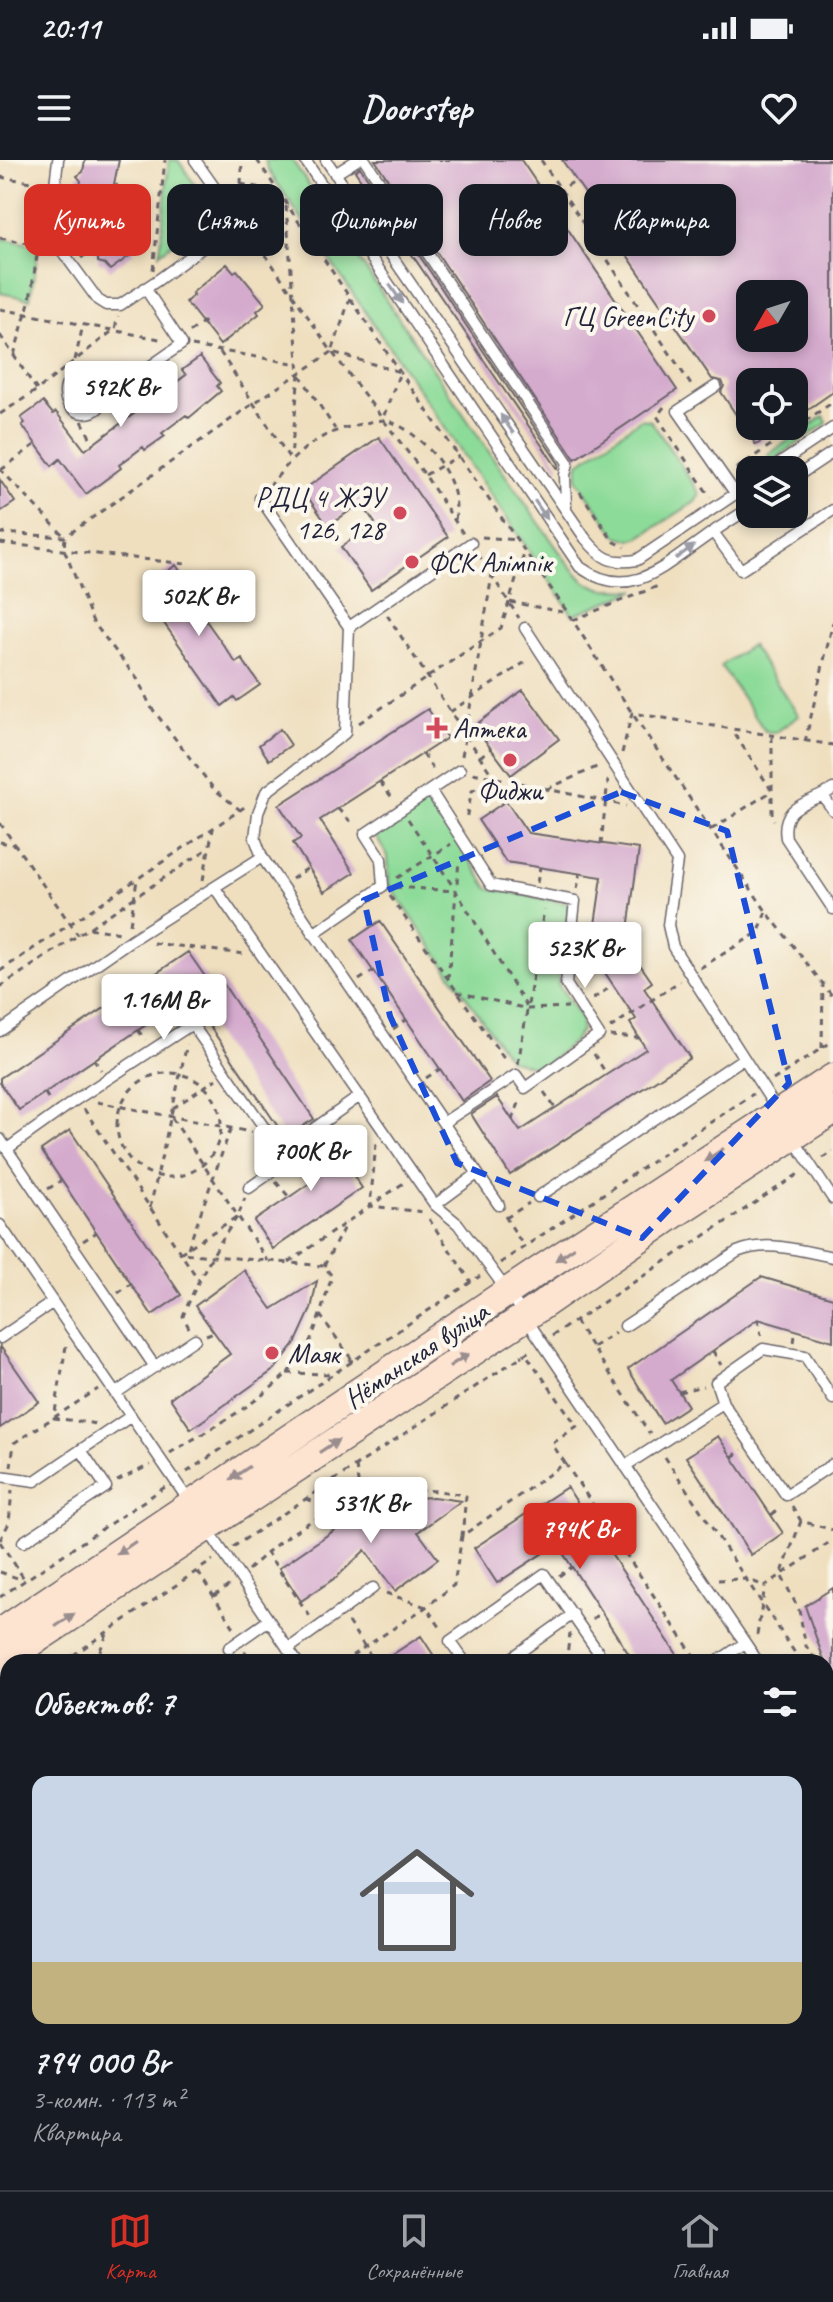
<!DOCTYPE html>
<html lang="ru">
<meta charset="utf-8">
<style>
body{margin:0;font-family:Caveat,sans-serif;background:#242831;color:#f1f3f6;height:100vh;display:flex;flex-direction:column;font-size:30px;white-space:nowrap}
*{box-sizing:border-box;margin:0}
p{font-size:26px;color:#9ea1a6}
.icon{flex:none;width:44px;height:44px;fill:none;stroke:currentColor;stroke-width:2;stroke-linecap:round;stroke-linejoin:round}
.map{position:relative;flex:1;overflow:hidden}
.details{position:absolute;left:0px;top:1494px;width:834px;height:536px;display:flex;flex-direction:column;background:#171b24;border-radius:24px 24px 0 0;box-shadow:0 4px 12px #0003}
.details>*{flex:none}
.top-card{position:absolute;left:24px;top:24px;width:786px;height:72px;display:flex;gap:16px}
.needle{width:52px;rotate:231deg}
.controls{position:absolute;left:736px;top:120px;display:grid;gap:16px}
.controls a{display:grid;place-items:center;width:72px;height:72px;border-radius:16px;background:#171b24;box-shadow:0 4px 12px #0003;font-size:40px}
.price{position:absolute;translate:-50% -68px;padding:0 18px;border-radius:8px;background:#fff;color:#222;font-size:26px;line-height:52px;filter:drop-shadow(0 2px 4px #0008)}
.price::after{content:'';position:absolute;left:50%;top:48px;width:24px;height:18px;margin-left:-12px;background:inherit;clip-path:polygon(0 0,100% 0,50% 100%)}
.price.active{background:#d93025;color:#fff}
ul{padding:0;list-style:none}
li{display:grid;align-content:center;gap:16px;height:424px;padding:0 32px}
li+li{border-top:2px solid #363941}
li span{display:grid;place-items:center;height:248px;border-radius:16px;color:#555}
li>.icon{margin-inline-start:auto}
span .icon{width:144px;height:144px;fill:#fffc;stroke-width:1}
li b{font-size:34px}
h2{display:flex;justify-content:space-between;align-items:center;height:96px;padding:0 32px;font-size:34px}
.pill{padding:0 28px;border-radius:16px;background:#171b24;box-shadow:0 4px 12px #0003;font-size:28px;line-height:72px}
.pill.active{background:#d93025;color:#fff}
.status{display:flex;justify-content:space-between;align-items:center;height:56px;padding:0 40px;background:#171b24;direction:ltr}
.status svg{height:22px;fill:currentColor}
header{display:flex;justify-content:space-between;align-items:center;height:104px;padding:0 32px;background:#171b24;font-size:36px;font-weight:700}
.tabs{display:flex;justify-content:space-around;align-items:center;height:112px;border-top:2px solid #363941;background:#171b24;font-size:22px;color:#9ea1a6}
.tabs a{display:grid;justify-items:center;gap:4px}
.tabs .active{color:#d93025}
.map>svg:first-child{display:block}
</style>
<div class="status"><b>20:11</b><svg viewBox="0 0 49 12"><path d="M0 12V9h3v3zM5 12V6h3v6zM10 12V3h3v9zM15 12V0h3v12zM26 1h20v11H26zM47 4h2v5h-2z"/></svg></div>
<header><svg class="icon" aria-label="menu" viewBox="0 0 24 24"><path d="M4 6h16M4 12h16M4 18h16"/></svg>Doorstep<svg class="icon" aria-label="heart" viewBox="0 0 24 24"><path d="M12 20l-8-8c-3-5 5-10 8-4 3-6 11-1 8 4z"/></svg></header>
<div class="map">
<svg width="833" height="2030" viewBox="0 0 833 2030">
<rect width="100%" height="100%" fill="#fbf7ec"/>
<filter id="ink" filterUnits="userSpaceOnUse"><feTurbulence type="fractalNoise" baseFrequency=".0125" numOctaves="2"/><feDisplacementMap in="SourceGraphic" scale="16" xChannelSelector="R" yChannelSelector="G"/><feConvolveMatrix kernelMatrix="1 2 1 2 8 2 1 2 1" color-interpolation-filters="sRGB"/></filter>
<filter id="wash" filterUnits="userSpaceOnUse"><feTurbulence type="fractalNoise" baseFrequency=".006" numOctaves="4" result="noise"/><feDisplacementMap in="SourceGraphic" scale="32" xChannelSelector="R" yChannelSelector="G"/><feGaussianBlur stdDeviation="1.8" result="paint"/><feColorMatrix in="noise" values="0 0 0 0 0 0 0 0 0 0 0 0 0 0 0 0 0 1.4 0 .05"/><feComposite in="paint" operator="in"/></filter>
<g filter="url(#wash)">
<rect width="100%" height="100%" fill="#efdfbf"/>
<path fill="#8ddb99" stroke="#587e6a" stroke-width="2" d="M169,0H178L216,56L218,64L209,73L200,63L160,93Z
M265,0H292L491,295L567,402L585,422L603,429L636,430L573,455L268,10Z
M242,29L274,33L279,42L261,55Z
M0,78L39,86L30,139L0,133Z
M824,256L827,263L773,300L768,295Z
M641,259L651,261L700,334L695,342L640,377L631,380L617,376L577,320L579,303Z
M751,485L799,556L775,573L765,571L721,506Z
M430,636L488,728L569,744L558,824L581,859V870L575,880L540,909L509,899L389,724L388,697L375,675Z"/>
<g id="blocks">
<path fill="#d4aacd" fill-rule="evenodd" d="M85,0H119L114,24L117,25L112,55L130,78L127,81L135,92L110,110L105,104L98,102V96L85,78L79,77L72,46L77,41L81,21L77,16L83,12Z
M375,0H521L677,230L575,299Z
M562,0H833V232L794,259V222H750V266H784L756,285L721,232L724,226L722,221L712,219ZM750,134H794V178H750Z
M360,7L559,304L558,309L355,11Z
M227,104L234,112L237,110L265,144L257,151L259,154L220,185L186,142L194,135L192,133Z
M200,197L220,223L217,226L221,231L189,258L186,255L162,273L165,276L145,290L143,287L119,305L121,308L86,334L60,299L52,306L22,265L25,263L21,258L43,242L53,254L56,252L85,290L186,215L182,210Z
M379,277L448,377L371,430L341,387L375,363L361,343L328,366L303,330Z
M0,320L15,342L0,352Z
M176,405L196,434L190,438L236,503L242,499L260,525L237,541L234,537L222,546L145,436L155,429L151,423Z
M523,530L559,579L511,615L474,566Z
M428,549L447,578L320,660L354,713L324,732L293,683L301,678L279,645Z
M280,569L291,585L269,600L259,585Z
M506,641L528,673L639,689L626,784L652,822L644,828L690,898L510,1015L471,954L497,937L520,971L646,889L630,863L636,859L591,792L602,717L506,702L478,660Z
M380,761L490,921L462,941L352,780Z
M188,792L211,825L220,819L314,959L285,977L189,836L19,950L0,923V918Z
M70,970L181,1135L152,1155L41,990Z
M324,972L362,1028L273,1089L254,1061L316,1019L297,990Z
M244,1110L272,1149L317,1121L311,1149L296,1182L275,1209L191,1269L170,1238L230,1194L195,1146Z
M761,1117L833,1138V1181L758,1159L671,1220L688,1246L662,1263L628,1209Z
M0,1186L39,1242L0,1268Z
M718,1276L783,1373L751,1395L686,1297Z
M567,1327L682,1502H634L557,1384L497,1423L474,1388Z
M433,1337L461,1341L418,1372L438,1399L395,1431L365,1390L338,1416L301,1441L279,1408L364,1350L396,1339Z
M833,1428V1520H831L805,1446Z
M421,1476L438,1502H381Z"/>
</g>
</g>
<g filter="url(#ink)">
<use href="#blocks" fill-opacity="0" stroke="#6a6469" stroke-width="2"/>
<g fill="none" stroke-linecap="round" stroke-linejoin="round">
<g stroke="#6a6469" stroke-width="13">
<path id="service" d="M58,0L51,57L54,80L98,140L106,145H120L158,120L224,72L232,61L226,44L195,0
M305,0L580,407C629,442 663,407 703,379C718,368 734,358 750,348
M326,0L585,378C602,399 610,404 637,400L750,324
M365,0L568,303L565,315L566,347
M335,14L357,0
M65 233a20 20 0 1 1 40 0a20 20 0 1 1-40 0Z
M716,226L678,251L735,333
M105,238L182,184L145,128
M770,310L833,268
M794,318L833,292
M260,338L349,467L345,573L266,632L258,653L255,678L262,697L499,1045
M713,372L741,410L833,350
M349,467L471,383
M525,468L677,701L668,765L673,787L779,953
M833,629C811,644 780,643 786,678L833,749
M430,630L491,725L575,741L566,824L599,875L525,928L516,915L443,963
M823,636L833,650
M215,728L435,1045L458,1064L508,1132L758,1502
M313,774L383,726L381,699L365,674L460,610
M0,871L131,780L262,697
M792,977L833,1039
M0,979L155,1207
M7,989L77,939L192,864L281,992L269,1014L249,1028
M281,992L360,936
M538,1037L744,898
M435,1045L477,1014
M0,1065L191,1344
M625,1166L737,1092C768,1079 801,1091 833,1097
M0,1178L53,1142
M116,1233L195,1179
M833,1239L805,1196L763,1189L716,1222L723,1243L786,1335L833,1304
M625,1306L723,1243
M0,1316L35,1321L131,1256
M206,1367L297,1502
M23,1382L106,1327L81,1290
M229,1488L269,1460
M288,1489L373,1428
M465,1502L450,1481L544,1414L605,1502
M506,1502L573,1454
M717,1502L745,1483
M826,1603L833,1613
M0,1747L8,1759
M826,2002L833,2004
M257,2022L267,2027L283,2022
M585,2022L591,2030"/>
</g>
<g stroke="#6a6469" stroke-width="31">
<path id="secondary" d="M0,1473L540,1110L833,918
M0,1503L525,1157L674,1054L833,950"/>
</g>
<path stroke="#6a6469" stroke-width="3" stroke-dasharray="6 6" stroke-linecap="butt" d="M257,0L400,212L568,453L632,553L766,751L833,837
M541,0L691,225
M0,17L44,24
M241,24L242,0
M67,28L79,31
M231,31L241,24L276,31
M286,46L299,214L291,297
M243,67L248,69L332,192L425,315L464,375
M248,69L286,42
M0,78L38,85
M81,98L97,86
M153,110L165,0
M350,138L332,192L400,212L383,258
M0,149L165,180
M190,172L206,160
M0,175L37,230
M192,186L298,204
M220,192L290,299
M14,195L30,139L40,78
M75,200L83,165
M165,210L175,223
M300,215L335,269
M126,240L134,253
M664,247L657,256L710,337
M77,250L93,284
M0,254L37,230L115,169L118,156
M0,309L65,377L64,389L93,462L138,520L151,547L213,628L240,650
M736,309L833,242
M1,310L36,284
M425,315L459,296
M269,327C296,292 318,272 362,264C370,262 379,259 387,261C405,265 424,283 436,297C450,316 459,336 455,360
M580,332L613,381L625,387
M0,373L65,377L254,243L332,192
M482,377L518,380
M0,383L186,404
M478,394L519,458
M510,442L568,453
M387,455L494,618L472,631L466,659
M573,460L658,426
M450,552L530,499
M359,563L501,468L525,391
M772,576V656L774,660
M805,582L833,462
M622,593L632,553L833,585
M423,594L434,611
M462,596L492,415
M480,597L491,588
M473,613L626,646
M380,622L394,640
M547,629L599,606
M338,649L355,666
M408,659L456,731L528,849
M0,663L78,775
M712,669L772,631L732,570
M0,682L15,685
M601,684L608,620
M484,690L494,683
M397,718L451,684
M292,719L308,708
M203,720L213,669
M537,723L540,707
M395,727L455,731
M577,729L580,713
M390,736L507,903
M130,764L137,720
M89,768L120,773
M153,783L244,794
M700,808L759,772L766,751
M0,811L246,646
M448,819L459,701
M359,820L373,811
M0,827L209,688
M457,832L528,849L568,847
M593,839L613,825
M177,844L185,855
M610,868L680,821
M393,869L406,860
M138,870L145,880
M610,876L639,878
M822,888L823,821
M594,894L607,915
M94,899L101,910
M518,904L544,750
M117 965a52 52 0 1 1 104 0a52 52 0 1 1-104 0Z
M426,918L440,909
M773,920L833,881
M544,932L555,948
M45,933L51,943
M97,942L251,972
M173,948L216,919
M84,949L198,1119
M172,958L268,1101
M512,960L520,941
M376,984L370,1046L424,1052
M823,998L833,991
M276,1022L289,1037
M48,1029L62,1020
M150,1048L187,884
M505,1056L524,1087
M506,1058L529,1043
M429,1059L471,1122
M83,1081L97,1072
M188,1088L231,968
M180,1093L238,1056L245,1038
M289,1102L405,1022
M500,1103L753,934
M324,1106L346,1063
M118,1133L131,1124
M320,1155L353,1201
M758,1159L761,1175
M575,1161L650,1274
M189,1168L183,1156C198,1119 215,1088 238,1056
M206,1175L214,1172
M552,1176L800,1013
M794,1182L796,1170
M66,1186L54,1258L97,1264
M593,1187L615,1173
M713,1191L721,1205
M301,1195L353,1201
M287,1213L333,1214
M679,1232L703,1226
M170,1293C214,1266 288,1230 310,1181C319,1161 325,1138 332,1116L324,1106L180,1093
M665,1297L801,1502
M732,1297L742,1290
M565,1303L698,1502
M356,1306L360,1338
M11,1307L14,1283L98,1229
M187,1312L480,1116
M117,1321L150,1305
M306,1339L333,1348
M792,1346L801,1361L833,1370
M771,1355L781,1348
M801,1361L781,1415L799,1450L806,1486L817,1502
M0,1380L9,1363L12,1330
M0,1382L25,1420
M233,1387L531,1190
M266,1391L311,1458
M248,1410C305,1353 385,1315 466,1336L462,1376
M0,1412L23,1420
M198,1412L235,1469
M559,1416L572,1407
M718,1420L746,1419L765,1426
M386,1433L426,1447L443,1471
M214,1436L230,1425
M0,1437L165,1327
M592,1459L602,1452
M348,1462L375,1502
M757,1475L765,1426L833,1380
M245,1491L250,1502
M63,1502L213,1400
M95,1502L108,1472
M342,1502L426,1447L454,1425L462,1376L565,1303L552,1284L577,1266L528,1197L520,1196
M566,1502L570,1473
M624,1502L631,1497
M826,1515L833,1525
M826,1539L833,1550
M0,1545L8,1540
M0,1572L8,1567
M0,1666L8,1667
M826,1695L833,1706
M0,1732L8,1727
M826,1750L833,1746
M826,1792L833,1793
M826,1805L833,1800
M0,1814L8,1825
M0,1939L8,1933
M0,1964L8,1974
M199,2022L204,2030
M326,2022L327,2024
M813,2022L819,2030
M9,2030L11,2022
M487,2030L499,2022
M540,2030L541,2022
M668,2030L669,2022
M775,2030L776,2022"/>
<use href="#service" stroke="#fff" stroke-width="10"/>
<use href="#secondary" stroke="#fde4d1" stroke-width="28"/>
<path stroke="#6a6469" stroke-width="3" stroke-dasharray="6 6" stroke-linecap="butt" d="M547,39L576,20"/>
</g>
<defs><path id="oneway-solid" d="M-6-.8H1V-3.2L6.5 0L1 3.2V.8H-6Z" transform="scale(2)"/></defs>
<g fill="#9c9ca7">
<use href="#oneway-solid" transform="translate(396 134) rotate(56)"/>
<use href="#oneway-solid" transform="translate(507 264) rotate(-124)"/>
<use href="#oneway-solid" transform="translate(541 350) rotate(56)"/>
<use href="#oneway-solid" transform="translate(685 392) rotate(-36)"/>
</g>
<g fill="#9a8d8e">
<use href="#oneway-solid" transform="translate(714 995) rotate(146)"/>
<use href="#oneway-solid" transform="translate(565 1094) rotate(146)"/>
<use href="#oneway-solid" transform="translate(459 1200) rotate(-33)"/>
<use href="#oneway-solid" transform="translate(329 1286) rotate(-33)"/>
<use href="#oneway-solid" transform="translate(240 1313) rotate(146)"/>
<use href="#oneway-solid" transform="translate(126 1388) rotate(146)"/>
<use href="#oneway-solid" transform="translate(65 1460) rotate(-34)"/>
</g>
</g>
<path fill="none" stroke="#1d4ed8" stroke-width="6" stroke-dasharray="16 10" stroke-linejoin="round" d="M621,632L727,671L789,923L642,1078L457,1003L390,856L364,740Z"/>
<g fill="#d1495b" stroke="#fbf7ec" stroke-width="3">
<circle cx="709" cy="156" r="8"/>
<circle cx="400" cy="353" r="8"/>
<circle cx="412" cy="402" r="8"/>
<path d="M433 556h8v8h8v8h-8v8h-8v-8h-8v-8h8z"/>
<circle cx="510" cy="600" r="8"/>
<circle cx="272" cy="1193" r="8"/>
</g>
<g text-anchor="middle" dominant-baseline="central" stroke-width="8" stroke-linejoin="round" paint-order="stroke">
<g font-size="28" fill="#22223b" stroke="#fbf7ec" text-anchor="start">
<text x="693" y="156" text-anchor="end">ГЦ GreenCity</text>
<text x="384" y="337" text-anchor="end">РДЦ 4 ЖЭУ<tspan x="384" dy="32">126, 128</tspan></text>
<text x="428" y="402">ФСК Алімпік</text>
<text x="453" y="568">Аптека</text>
<text x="510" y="630" text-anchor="middle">Фиджи</text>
<text x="288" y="1193">Маяк</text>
</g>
<g font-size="28" fill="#22223b" stroke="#fbf7ec">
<text transform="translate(416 1195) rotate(-34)">Нёманская вуліца</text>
</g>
</g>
</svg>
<div class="controls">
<a><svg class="needle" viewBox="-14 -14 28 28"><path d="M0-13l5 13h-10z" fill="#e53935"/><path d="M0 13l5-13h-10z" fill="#9ea1a6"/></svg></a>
<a><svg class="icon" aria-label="locate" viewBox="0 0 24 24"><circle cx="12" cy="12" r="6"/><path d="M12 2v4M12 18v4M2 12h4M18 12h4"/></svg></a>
<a><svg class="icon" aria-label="layers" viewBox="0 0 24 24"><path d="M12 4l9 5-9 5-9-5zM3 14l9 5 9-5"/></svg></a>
</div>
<b class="price" style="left:121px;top:269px">592K Br</b>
<b class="price" style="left:199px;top:478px">502K Br</b>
<b class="price" style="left:585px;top:830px">523K Br</b>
<b class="price" style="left:164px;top:882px">1.16M Br</b>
<b class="price" style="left:311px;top:1033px">700K Br</b>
<b class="price" style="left:371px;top:1385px">531K Br</b>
<b class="price active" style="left:580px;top:1411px">794K Br</b>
<div class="top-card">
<a class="pill active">Купить</a>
<a class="pill">Снять</a>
<a class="pill">Фильтры</a>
<a class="pill">Новое</a>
<a class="pill">Квартира</a>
</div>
<section class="details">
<h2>Объектов: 7<svg class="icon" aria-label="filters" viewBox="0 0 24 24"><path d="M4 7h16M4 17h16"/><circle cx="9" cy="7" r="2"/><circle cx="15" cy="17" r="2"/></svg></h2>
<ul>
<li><span style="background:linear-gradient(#c9d6e8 75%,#c2b280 0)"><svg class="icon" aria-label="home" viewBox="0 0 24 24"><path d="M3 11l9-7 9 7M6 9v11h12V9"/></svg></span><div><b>794 000 Br</b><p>3-комн. · 113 m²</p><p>Квартира</p></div></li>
</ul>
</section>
</div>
<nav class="tabs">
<a class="active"><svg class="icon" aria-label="map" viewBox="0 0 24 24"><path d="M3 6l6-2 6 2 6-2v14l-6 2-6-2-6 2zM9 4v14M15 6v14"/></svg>Карта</a>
<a><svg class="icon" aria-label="saved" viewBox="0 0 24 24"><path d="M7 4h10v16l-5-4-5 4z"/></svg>Сохранённые</a>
<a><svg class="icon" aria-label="home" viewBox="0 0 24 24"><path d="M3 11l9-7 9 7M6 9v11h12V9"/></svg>Главная</a>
</nav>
